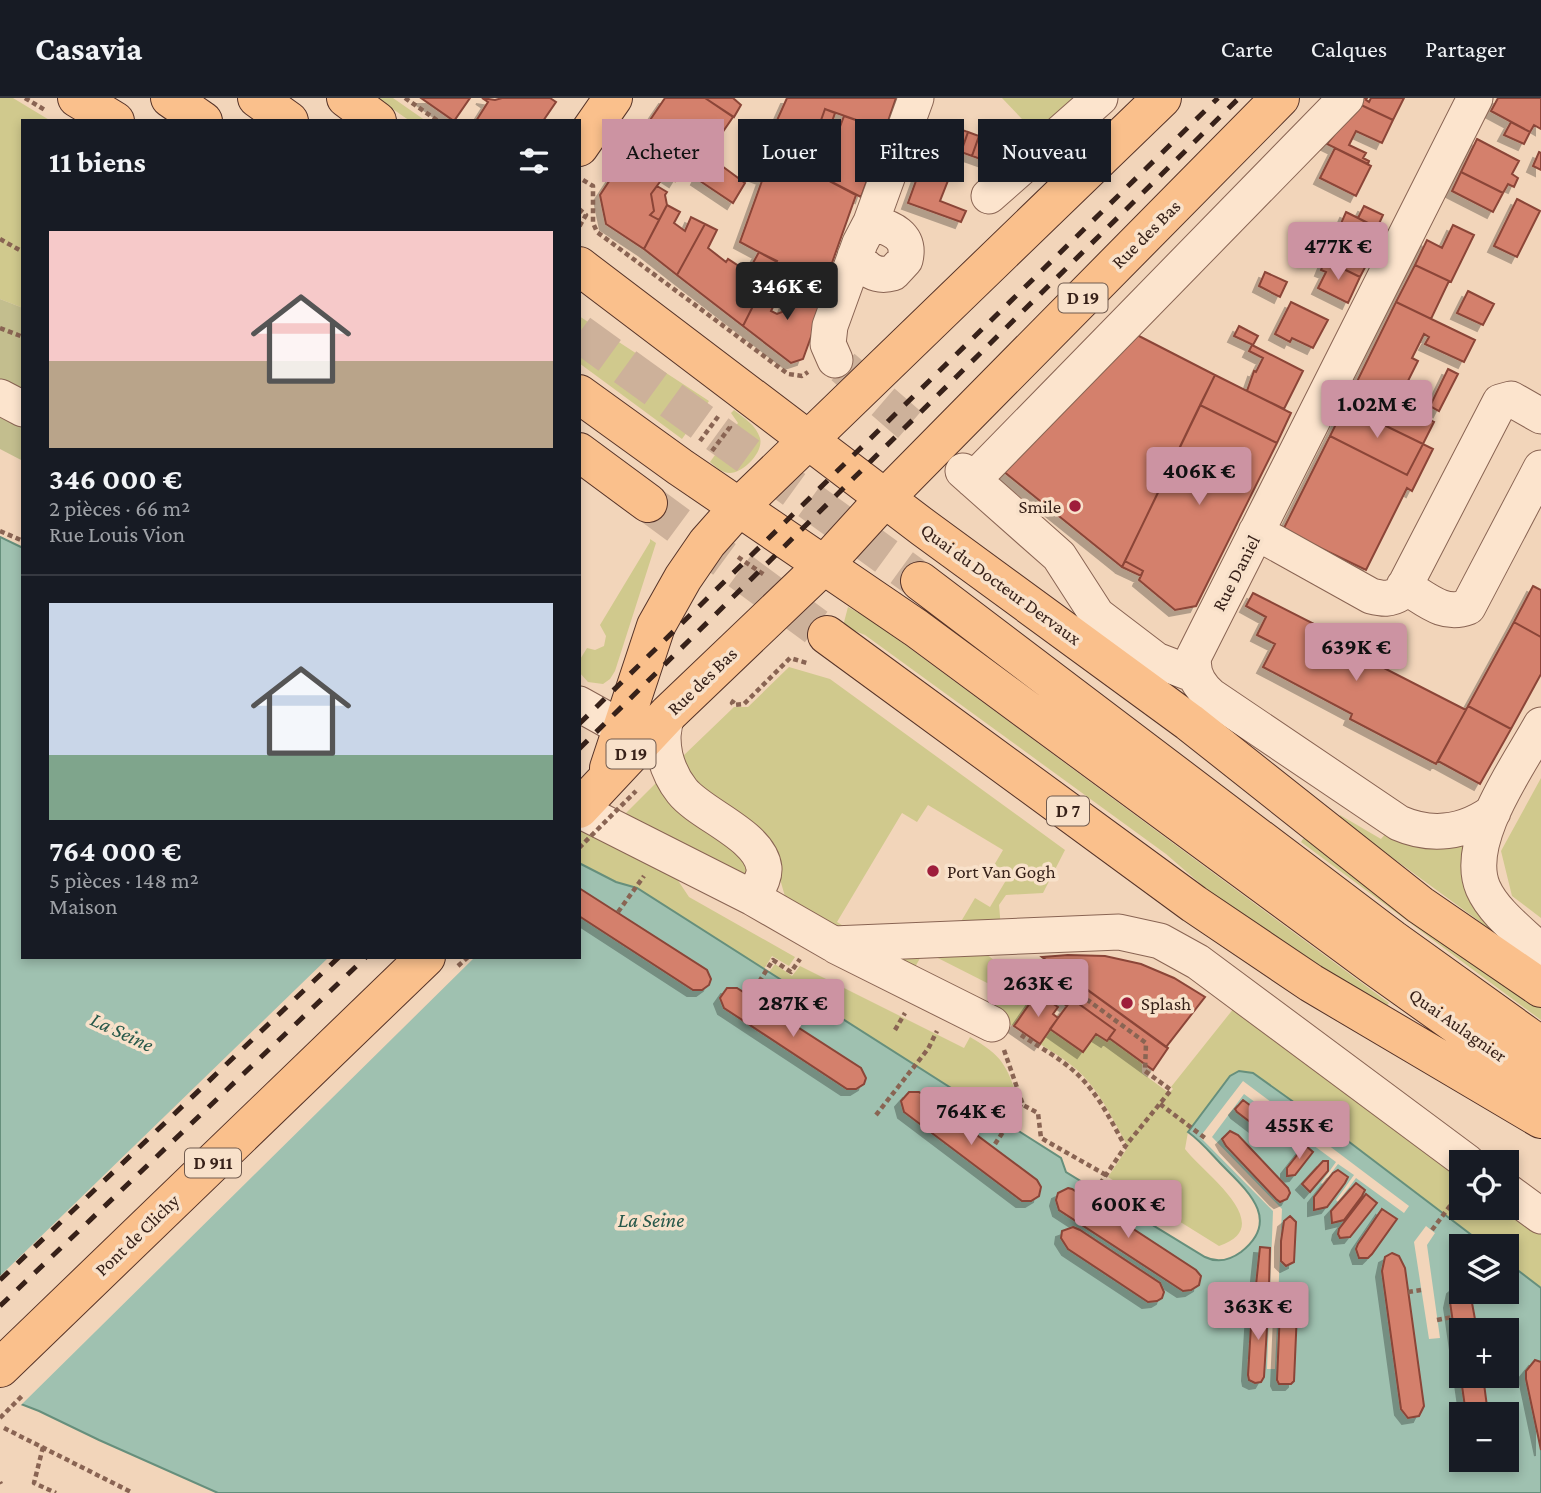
<!DOCTYPE html>
<html lang="fr">
<meta charset="utf-8">
<style>
body{margin:0;font-family:"Crimson Pro",serif;background:#20242c;color:#f1f3f6;height:100vh;display:flex;flex-direction:column;font-size:26px;white-space:nowrap}
*{box-sizing:border-box;margin:0}
p{font-size:23px;color:#9ea1a6}
.icon{flex:none;width:38px;height:38px;fill:none;stroke:currentColor;stroke-width:2;stroke-linecap:round;stroke-linejoin:round}
.map{position:relative;flex:1;overflow:hidden}
.panel{position:absolute;left:21px;top:21px;width:560px;height:840px;display:flex;flex-direction:column;background:#171b24;border-radius:0px;box-shadow:0 4px 10px #0003}
.panel>*{flex:none}
.banner{position:absolute;left:602px;top:21px;width:665px;height:63px;display:flex;gap:14px}
.fabs{position:absolute;left:1449px;top:1052px;display:grid;gap:14px}
.fabs a{display:grid;place-items:center;width:70px;height:70px;border-radius:0px;background:#171b24;box-shadow:0 4px 10px #0003;font-size:35px}
.price{position:absolute;translate:-50% -60px;padding:0 16px;border-radius:7px;background:#cc93a2;color:#111;font-size:23px;line-height:46px;filter:drop-shadow(0 2px 4px #0008)}
.price::after{content:'';position:absolute;left:50%;top:42px;width:21px;height:16px;margin-left:-10px;background:inherit;clip-path:polygon(0 0,100% 0,50% 100%)}
.price.current{background:#222;color:#fff}
ul{padding:0;list-style:none}
li{display:grid;align-content:center;gap:14px;height:371px;padding:0 28px}
li+li{border-top:2px solid #363941}
li span{display:grid;place-items:center;height:217px;border-radius:0px;color:#555}
li>.icon{margin-inline-start:auto}
span .icon{width:126px;height:126px;fill:#fffc;stroke-width:1}
li b{font-size:30px}
h2{display:flex;justify-content:space-between;align-items:center;height:84px;padding:0 28px;font-size:30px}
.tag{padding:0 24px;border-radius:0px;background:#171b24;box-shadow:0 4px 10px #0003;font-size:24px;line-height:63px}
.tag.current{background:#cc93a2;color:#111}
header{display:flex;align-items:center;gap:42px;box-sizing:border-box;height:98px;padding:0 35px;background:#171b24;border-bottom:2px solid #363941}
header strong{font-size:33px}
nav{display:flex;gap:38px;margin-inline-start:auto;font-size:24px}
.map>svg:first-child{display:block}
</style>
<header>
<strong>Casavia</strong>
<nav><a>Carte</a><a>Calques</a><a>Partager</a></nav>
</header>
<div class="map">
<svg width="1541" height="1395" viewBox="0 0 1541 1395">
<defs>
<filter id="shadow"><feDropShadow dx="-6" dy="6" stdDeviation="0" flood-color="#0004"/></filter>
</defs>
<rect width="100%" height="100%" fill="#f2d5ba"/>
<path fill="#d0c98d" d="M0,0H13L51,23H23V210L0,201Z
M377,0H393L426,23H410Z
M1002,0H1080L1039,39Z
M579,218L709,303L682,341L579,265Z
M734,312C744,320 756,327 760,340C764,354 743,375 730,375C722,375 716,369 710,364L738,325L731,315Z
M650,441L656,445L615,573L610,581L603,586L588,584L579,574V563L587,550L595,552L604,548L606,538L600,527L650,444Z
M848,509L873,523L1389,905L1385,910L1218,801L1166,756L865,537L843,528Z
M789,569L830,581L1065,752L1043,795L1006,797L999,807L1001,830L956,832L975,800L990,809L1008,779L993,769L1003,752L928,707L917,724L902,715L837,824L853,834L852,836L786,802L776,767L695,688L682,659L734,609H748Z
M662,679C679,696 741,751 747,769C748,774 746,776 744,779L623,718Z
M1541,680V820L1512,798L1501,753Z
M1340,717L1381,741L1387,734L1466,740L1520,853L1338,720Z
M579,722L671,772L689,799L795,859L789,868L772,858L764,871L637,790L616,784L579,765Z
M1307,735L1541,909V922L1301,744Z
M973,846L1037,895L1014,928L987,918L999,891L924,853L914,871L878,852Z
M775,866L792,878L800,868L964,950L970,939C1004,959 1006,967 1019,1003L1005,1024L769,874Z
M1238,905L1461,1071V1110H1507L1541,1130V1190L1507,1164V1148H1486L1344,1040L1188,1034L1185,1051C1202,1074 1280,1128 1219,1148L1108,1079L1128,1049C1114,1023 1099,991 1076,971C1065,961 1052,954 1040,946L1050,931L1083,954L1096,936L1106,943L1109,940L1142,964V975L1169,995L1173,991L1171,989Z"/>
<path fill="#c3be8e" d="M0,201L23,210V363L0,351Z"/>
<path fill="#9fc1b0" stroke="#668f7c" stroke-width="2" fill-rule="evenodd" d="M0,439L23,450V859H579V765L616,784L637,790L1061,1060L1066,1074L1205,1159C1217,1165 1230,1162 1241,1154C1281,1123 1249,1094 1224,1069C1212,1057 1202,1044 1188,1034L1230,978L1239,973L1253,975L1344,1040L1486,1148H1461V1194H1507V1164L1541,1190V1395H218L99,1342L39,1313L0,1298ZM1461,1232H1507V1278H1461ZM1461,1316H1507V1362H1461Z"/>
<path fill="#f2d5ba" d="M329,859H475L19,1309L0,1302V1178Z
M1243,983L1409,1108L1404,1115L1356,1080L1338,1104L1336,1102L1354,1077L1338,1066L1323,1086L1321,1085L1336,1064L1244,996L1212,1039L1282,1111L1275,1271H1267L1273,1113L1200,1039Z
M1426,1128L1435,1135L1427,1147L1440,1240L1429,1241L1414,1144Z"/>
<path fill="#d4806c" stroke="#8b4537" stroke-width="2" filter="url(#shadow)" d="M421,0H470L454,23Z
M482,0L495,2L502,0H550L556,4L543,23H476L488,4Z
M665,0H705L733,19L707,57L745,85L733,105L697,81L699,77L685,67L675,83L629,53Z
M705,0H733L741,7L734,19Z
M787,0H896L885,32L825,11L804,70L765,49Z
M1363,0H1367L1366,2L1369,4L1371,0H1404L1393,22L1359,6Z
M1498,0H1541V31L1534,27L1530,34L1491,13Z
M1359,6L1393,22L1382,45L1356,33L1349,47L1366,55L1363,60L1369,63L1368,66L1327,46Z
M825,11L835,15L814,75L804,70Z
M844,18L885,32L861,99L822,79L831,54L835,55L838,47L834,45Z
M937,23L968,34L961,54L930,43Z
M1511,24L1530,34L1524,46L1504,37Z
M968,34L979,38L972,58L961,54Z
M979,38L998,45L989,64L972,58Z
M1477,41L1519,63L1512,76L1518,80L1514,89L1508,86L1503,95L1461,74Z
M930,43L961,54L952,80L921,69Z
M765,49L856,97L821,196L793,182L796,174L740,144L763,80L750,75Z
M1335,50L1371,68L1356,98L1320,80Z
M629,53L665,77L651,96L654,113L650,117L659,122L644,151L606,126L600,97Z
M1539,54L1541,55V72L1533,68Z
M921,69L949,80L940,103L966,113L961,124L908,105Z
M1461,74L1503,95L1493,114L1452,93Z
M657,88L667,94L665,97L667,107L659,122L650,117L654,113L651,96Z
M1517,101L1540,113L1517,159L1494,148Z
M667,107L680,114L674,125L685,133L691,119L705,126L677,177L644,151Z
M1364,108L1383,117L1377,130L1358,120Z
M1346,114L1384,133L1360,179L1325,162Z
M705,126L717,132L708,150L726,164L728,161L748,174L759,154L777,163L757,199L750,195L746,204L753,208L743,228L677,177Z
M1453,127L1474,137L1451,184L1415,167L1427,142L1442,150Z
M1325,162L1360,179L1348,205L1318,190L1326,174L1321,172Z
M1415,167L1449,183L1431,221L1396,204Z
M1265,174L1287,184L1280,199L1259,188Z
M794,183L825,200L803,261L791,265L743,228L759,196L774,207L771,213L777,216L782,214Z
M1468,193L1494,206L1483,227L1457,215Z
M1291,204L1328,222L1313,250L1292,240L1290,244L1275,236Z
M1396,204L1475,242L1464,264L1425,246L1429,239L1424,236L1412,260L1418,263L1405,289L1399,286L1388,310L1392,312L1395,305L1434,324L1423,346L1345,308Z
M1239,228L1258,238L1253,247L1234,238Z
M1137,237L1215,277L1122,469L1003,373Z
M1252,247L1303,273L1284,311L1247,293L1254,273L1256,274L1263,260L1249,253Z
M1448,271L1458,276L1439,313L1430,308Z
M1215,277L1291,315L1277,345L1200,307Z
M1200,307L1277,345L1196,508L1175,512L1139,482L1143,473L1125,463Z
M1345,308L1423,346L1407,377L1330,338Z
M1330,338L1407,377L1423,346L1433,351L1412,393L1407,390L1366,472L1283,432Z
M1125,463L1143,473L1141,478L1122,469Z
M1533,488L1541,492V539L1514,524Z
M1253,495L1381,560L1378,567L1466,612L1436,666L1350,621L1352,616L1263,569L1275,546L1257,537L1266,519L1246,508Z
M1514,524L1541,539V576L1511,631L1468,608Z
M1468,608L1511,631L1480,686L1438,663Z
M579,790L707,872L711,881L709,887L702,892H693L579,818Z
M1068,857L1105,858L1141,866L1174,880L1205,899L1166,949L1042,859Z
M1070,879L1168,950L1153,972L1109,940L1115,932L1072,901L1067,908L1055,900Z
M727,890H737L861,970L866,980L864,986L856,991H847L724,910L720,900Z
M1037,895L1058,909L1053,916L1058,920L1040,946L1014,928Z
M1072,901L1115,932L1107,943L1096,936L1083,954L1050,931Z
M909,994H919L1037,1082L1041,1089L1039,1098L1031,1103H1022L904,1014L901,1003Z
M1243,1002L1279,1029L1271,1040L1237,1014L1235,1011Z
M1230,1033L1238,1037L1288,1090L1290,1095L1287,1101L1280,1104L1276,1101L1226,1048L1222,1041Z
M1305,1047L1313,1054L1295,1077L1287,1078V1070Z
M1323,1063H1328V1073L1310,1094L1302,1086Z
M1338,1072L1348,1079L1345,1085L1327,1109L1314,1112V1099L1333,1075Z
M1356,1085L1365,1092L1362,1098L1344,1122L1332,1125L1331,1113Z
M1068,1090L1072,1091L1196,1172L1201,1178L1199,1187L1191,1192L1183,1193L1059,1112L1056,1102L1058,1095Z
M1366,1096L1377,1105L1350,1139L1340,1140L1338,1136L1339,1131Z
M1382,1111L1397,1121L1372,1156L1368,1160H1359L1356,1151L1358,1146Z
M1290,1118L1296,1124L1294,1164L1286,1168L1281,1163V1143L1284,1123Z
M1073,1129L1080,1132L1160,1185L1164,1194L1162,1200L1157,1203L1148,1204L1068,1151L1061,1140L1062,1133Z
M1260,1149L1270,1150L1269,1189L1261,1197L1256,1187Z
M1392,1155L1399,1158L1405,1170L1424,1308L1419,1318L1408,1320L1401,1311L1382,1173L1385,1159Z
M1459,1185L1461,1186V1194H1470L1477,1232H1461V1278H1483L1488,1316H1466L1450,1204L1453,1190Z
M1261,1203L1266,1205L1268,1213L1264,1279L1261,1284L1255,1285L1249,1282L1248,1277L1252,1211L1257,1204Z
M1284,1209L1294,1210L1297,1214L1294,1283L1291,1286H1279L1277,1282L1280,1213Z
M1535,1262L1541,1264V1352L1526,1281V1273Z"/>
<g fill="none" stroke-linecap="round" stroke-linejoin="round">
<path stroke="#cdb19a" stroke-width="35" stroke-dasharray="35 18" stroke-linecap="butt" d="M843,269L956,367"/>
<path stroke="#cdb19a" stroke-width="38" stroke-dasharray="38 19" stroke-linecap="butt" d="M579,235L920,483
M648,405L827,537"/>
<g stroke="#896453" stroke-width="37">
<path id="minor" d="M1475,0L1194,558C1191,574 1198,587 1211,598L1399,725C1431,739 1464,735 1493,714
M989,98L1100,0
M855,158C866,171 875,180 893,175L905,162C911,137 891,130 871,124
M835,262L828,246L830,228L860,145L871,124L916,0
M0,299L23,311
M963,373L1059,458L1097,517L1156,562L1195,577
M973,382L1346,0
M1256,434L1371,498C1383,501 1390,502 1401,495L1500,304L1511,301L1541,318
M1404,488C1425,500 1443,519 1468,509L1541,370
M579,606L624,631
M668,616C662,631 662,643 665,658C668,670 674,683 682,693C701,717 760,737 764,770C765,780 757,791 753,800
M1541,627C1519,667 1463,743 1483,790C1494,815 1522,835 1541,854
M579,712L753,800L833,846L1119,834L1160,843L1198,864L1467,1064
M836,848L992,926
M1507,1093L1541,1118"/>
</g>
<g stroke="#563328" stroke-width="40">
<path id="major" d="M77,0L115,23
M170,0L203,23
M257,0L289,23
M346,0L377,23
M579,49L613,0
M579,168L924,430L1189,624L1420,807L1541,890
M579,296L680,369L916,530L1374,868L1541,987
M579,354L648,405
M920,483L1392,841L1541,948
M827,537L1194,806L1311,885L1541,1021
M609,670L656,528L683,480L707,445L739,409L1162,0
M579,711L668,616L824,467L886,399L1280,0
M0,1270L426,859"/>
</g>
<path stroke="#896453" stroke-width="4.5" stroke-dasharray="5 3.5" stroke-linecap="butt" d="M25,0L45,12
M405,0L438,23
M583,82L593,88V125L597,134L788,276L802,278L808,274
M579,111L586,117L579,129
M0,141L23,154
M0,230L23,239
M700,343L720,316
M712,353L730,329L729,326
M0,433L23,443
M738,459L766,478
M734,602L732,605L734,607L744,606L790,560L807,565
M618,814L644,778
M458,868L468,859
M1028,870L1050,886L1070,889L1146,945L1145,973L1171,992L1127,1046L1089,1102
M994,895L1008,868
M750,898L773,862L791,874L800,861
M895,932L905,915
M1021,937C1039,949 1060,960 1076,975C1098,995 1111,1023 1125,1048
M1004,952L1023,1007L1038,1015L1041,1040L1106,1077
M1160,1006L1205,1040
M876,1017L928,951L937,933
M995,1046L1022,1005
M1432,1132L1461,1093
M1408,1194L1421,1192
M1437,1222L1452,1219
M0,1320L23,1297
M4,1330L133,1395
M43,1349L34,1385L56,1395
M0,1384L1,1386"/>
<use href="#minor" stroke="#fce4cd" stroke-width="35"/>
<use href="#major" stroke="#fac08c" stroke-width="38"/>
<path stroke="#372119" stroke-width="5" stroke-dasharray="12 12" stroke-linecap="butt" d="M579,626L1218,0
M579,651L1239,0
M0,1182L339,859
M0,1208L366,859"/>
<path stroke="#896453" stroke-width="4.5" stroke-dasharray="5 3.5" stroke-linecap="butt" d="M579,750L636,693"/>
</g>
<g fill="#9e1d3b" stroke="#f8e1ca" stroke-width="2.5">
<circle cx="1075" cy="408" r="7"/>
<circle cx="933" cy="773" r="7"/>
<circle cx="1127" cy="905" r="7"/>
</g>
<g text-anchor="middle" dominant-baseline="central" stroke-width="7" stroke-linejoin="round" paint-order="stroke">
<g fill="#f8e1ca" stroke="#715b4e" stroke-width="2">
<rect x="1058.5" y="185.5" width="49" height="29" rx="5"/>
<rect x="606.5" y="641.5" width="49" height="29" rx="5"/>
<rect x="1047" y="698.5" width="42" height="29" rx="5"/>
<rect x="185" y="1050.5" width="56" height="29" rx="5"/>
</g>
<g font-size="18" font-weight="bold" fill="#372119">
<text x="1083" y="200">D 19</text>
<text x="631" y="656">D 19</text>
<text x="1068" y="713">D 7</text>
<text x="213" y="1065">D 911</text>
</g>
<g font-size="19" fill="#372119" stroke="#f8e1ca">
<text transform="translate(1146 136) rotate(-45)">Rue des Bas</text>
<text transform="translate(1236 475) rotate(-63)">Rue Daniel</text>
<text transform="translate(1001 486) rotate(36)">Quai du Docteur Dervaux</text>
<text transform="translate(702 583) rotate(-44)">Rue des Bas</text>
<text transform="translate(1458 927) rotate(35)">Quai Aulagnier</text>
<text transform="translate(137 1137) rotate(-44)">Pont de Clichy</text>
</g>
<g font-size="19" fill="#372119" stroke="#f8e1ca" text-anchor="start">
<text x="1061" y="408" text-anchor="end">Smile</text>
<text x="947" y="773">Port Van Gogh</text>
<text x="1141" y="905">Splash</text>
</g>
<g font-size="21" font-style="italic" fill="#27584a" stroke="#f8e1ca">
<text transform="translate(122 934) rotate(25)">La Seine</text>
<text x="651" y="1122">La Seine</text>
</g>
</g>
</svg>
<div class="fabs">
<a><svg class="icon" aria-label="locate" viewBox="0 0 24 24"><circle cx="12" cy="12" r="6"/><path d="M12 2v4M12 18v4M2 12h4M18 12h4"/></svg></a>
<a><svg class="icon" aria-label="layers" viewBox="0 0 24 24"><path d="M12 4l9 5-9 5-9-5zM3 14l9 5 9-5"/></svg></a>
<a>+</a>
<a>−</a>
</div>
<b class="price" style="left:1338px;top:184px">477K €</b>
<b class="price current" style="left:787px;top:224px">346K €</b>
<b class="price" style="left:1377px;top:342px">1.02M €</b>
<b class="price" style="left:1199px;top:409px">406K €</b>
<b class="price" style="left:1356px;top:585px">639K €</b>
<b class="price" style="left:1038px;top:921px">263K €</b>
<b class="price" style="left:793px;top:941px">287K €</b>
<b class="price" style="left:971px;top:1049px">764K €</b>
<b class="price" style="left:1299px;top:1063px">455K €</b>
<b class="price" style="left:1128px;top:1142px">600K €</b>
<b class="price" style="left:1258px;top:1244px">363K €</b>
<div class="banner">
<a class="tag current">Acheter</a>
<a class="tag">Louer</a>
<a class="tag">Filtres</a>
<a class="tag">Nouveau</a>
</div>
<section class="panel">
<h2>11 biens<svg class="icon" aria-label="filters" viewBox="0 0 24 24"><path d="M4 7h16M4 17h16"/><circle cx="9" cy="7" r="2"/><circle cx="15" cy="17" r="2"/></svg></h2>
<ul>
<li><span style="background:linear-gradient(#f6c9c9 60%,#b9a48a 0)"><svg class="icon" aria-label="home" viewBox="0 0 24 24"><path d="M3 11l9-7 9 7M6 9v11h12V9"/></svg></span><div><b>346 000 €</b><p>2 pièces · 66 m²</p><p>Rue Louis Vion</p></div></li>
<li><span style="background:linear-gradient(#c9d6e8 70%,#7fa58c 0)"><svg class="icon" aria-label="home" viewBox="0 0 24 24"><path d="M3 11l9-7 9 7M6 9v11h12V9"/></svg></span><div><b>764 000 €</b><p>5 pièces · 148 m²</p><p>Maison</p></div></li>
</ul>
</section>
</div>
